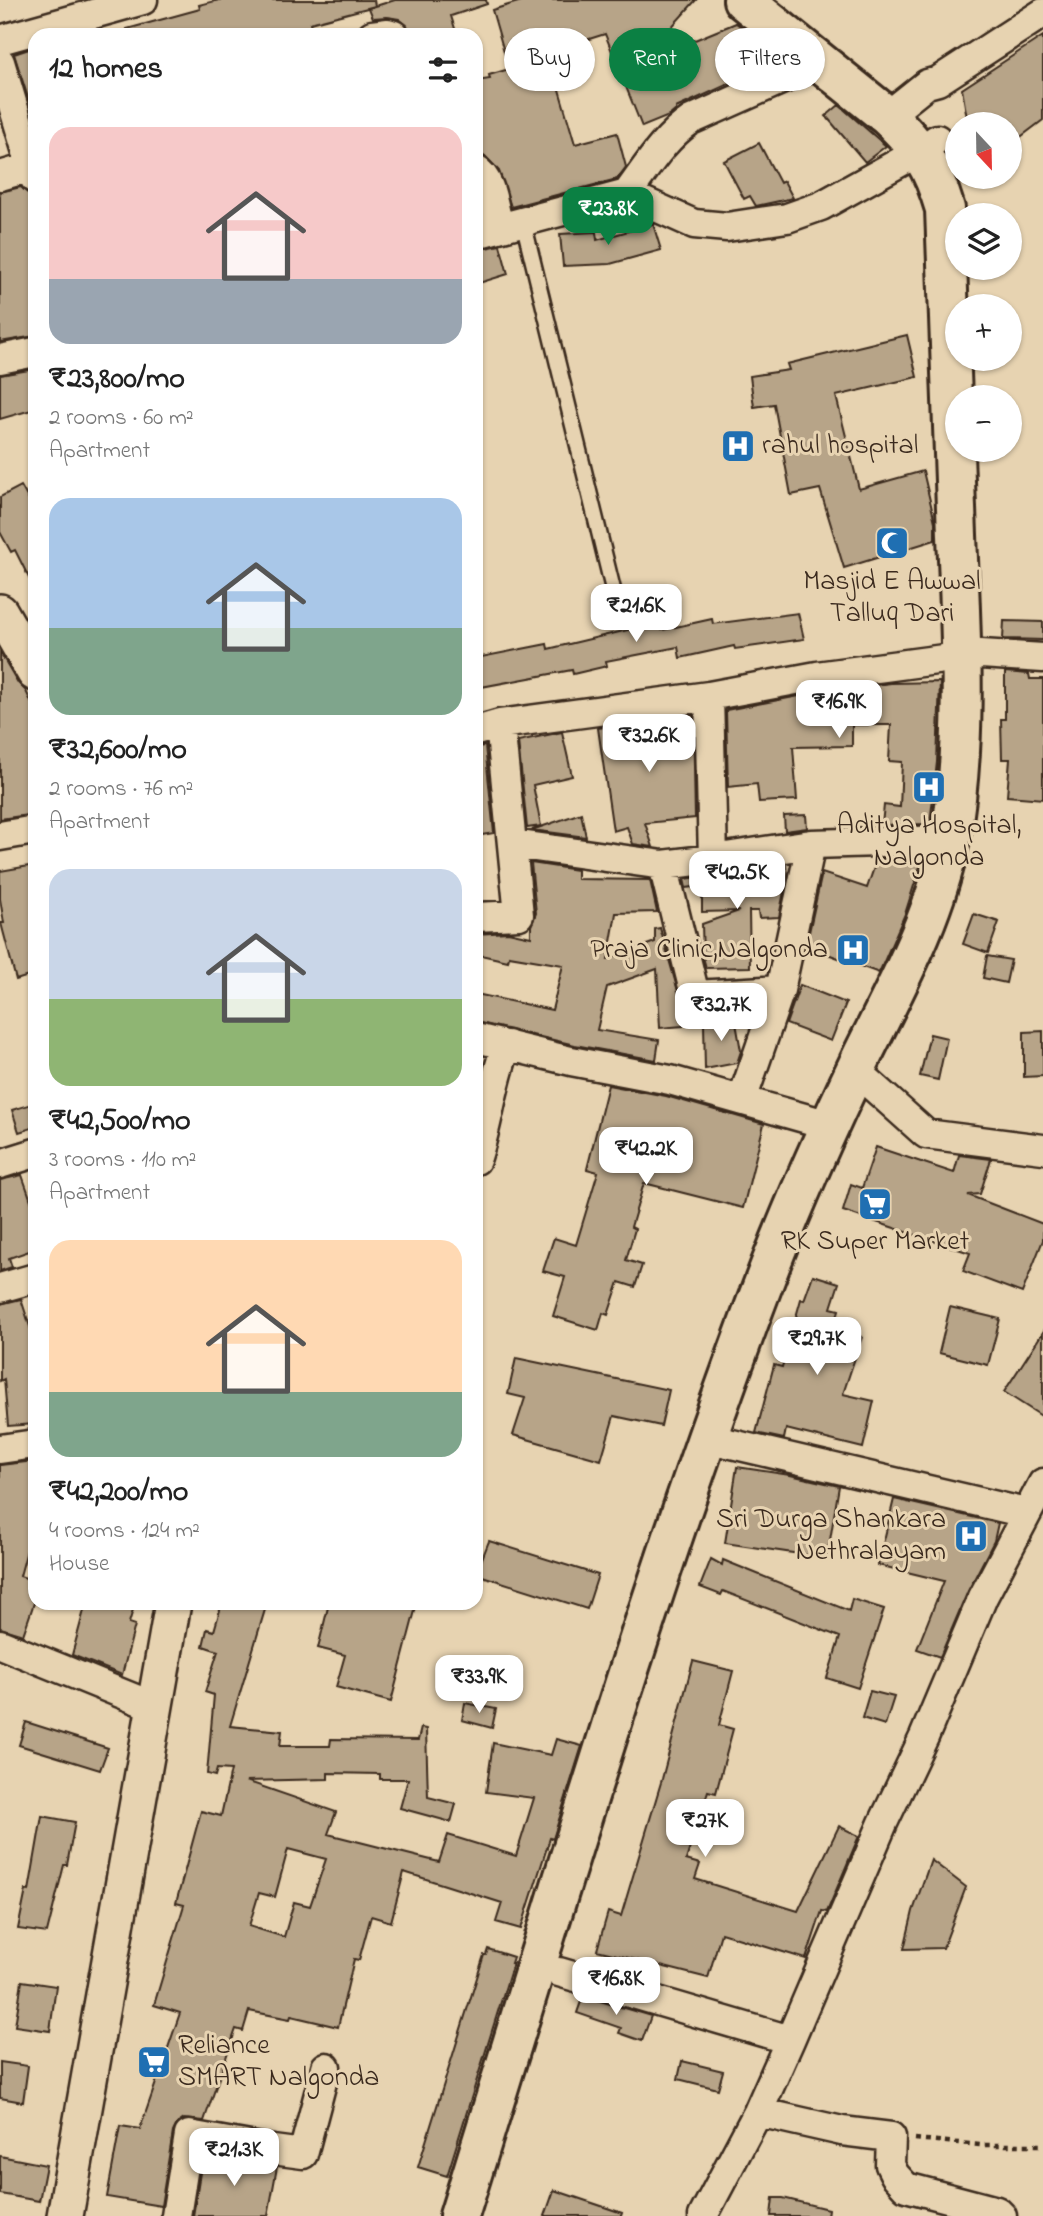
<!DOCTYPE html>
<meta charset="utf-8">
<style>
body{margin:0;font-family:"Indie Flower",sans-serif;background:#f6f6f6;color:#222;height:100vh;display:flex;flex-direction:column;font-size:26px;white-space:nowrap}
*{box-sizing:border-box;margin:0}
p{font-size:23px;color:#767676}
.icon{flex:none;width:38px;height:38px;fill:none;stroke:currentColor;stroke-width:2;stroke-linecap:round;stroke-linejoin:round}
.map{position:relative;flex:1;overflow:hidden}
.drawer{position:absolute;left:28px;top:28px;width:455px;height:1582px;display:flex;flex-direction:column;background:#fff;border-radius:21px;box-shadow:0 2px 5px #0004}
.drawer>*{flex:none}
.top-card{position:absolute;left:504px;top:28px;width:434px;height:63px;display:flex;gap:14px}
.needle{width:46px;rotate:158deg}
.buttons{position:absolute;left:945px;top:112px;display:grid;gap:14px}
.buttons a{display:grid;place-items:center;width:77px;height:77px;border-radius:50%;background:#fff;box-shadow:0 2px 5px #0004;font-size:35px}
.price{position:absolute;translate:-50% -60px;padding:0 16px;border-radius:14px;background:#fff;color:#222;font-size:23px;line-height:46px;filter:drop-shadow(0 2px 4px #0008)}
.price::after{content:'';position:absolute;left:50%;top:42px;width:21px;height:16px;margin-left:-10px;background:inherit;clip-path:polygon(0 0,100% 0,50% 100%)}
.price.active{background:#0b8043;color:#fff}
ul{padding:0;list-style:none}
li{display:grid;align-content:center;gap:14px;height:371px;padding:0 21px}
li span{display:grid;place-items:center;height:217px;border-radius:21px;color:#555}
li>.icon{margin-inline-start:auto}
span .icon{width:126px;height:126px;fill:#fffc;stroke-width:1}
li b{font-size:30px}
h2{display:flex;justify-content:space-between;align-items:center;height:84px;padding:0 21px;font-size:30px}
.pill{padding:0 24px;border-radius:32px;background:#fff;box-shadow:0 2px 5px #0004;font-size:24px;line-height:63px}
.pill.active{background:#0b8043;color:#fff}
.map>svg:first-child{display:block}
</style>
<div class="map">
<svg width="1043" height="2216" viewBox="0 0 1043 2216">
<rect width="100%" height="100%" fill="#e7d3b1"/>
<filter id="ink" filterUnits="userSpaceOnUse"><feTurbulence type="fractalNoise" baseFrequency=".0143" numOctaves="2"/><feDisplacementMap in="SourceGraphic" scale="14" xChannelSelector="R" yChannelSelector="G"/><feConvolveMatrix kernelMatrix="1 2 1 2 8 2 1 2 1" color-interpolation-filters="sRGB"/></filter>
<g filter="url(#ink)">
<path fill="#b7a488" stroke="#3b2a1e" stroke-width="2" fill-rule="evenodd" d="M219,0H374L375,6L310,23L314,35H128L127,29L200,9L199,5Z
M395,0H486L487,4L451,16L457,35H410L407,25L399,19L387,17L373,18L369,8Z
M525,0H696L639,63L736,23L753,36L766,67L676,108V110L669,116L642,127L605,34L548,52L575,144L617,133L626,167L617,179L511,207L499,171L486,157L476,154V81L490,79L489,75L509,69L492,10Z
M1043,36V120L1010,145V124H968L962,89Z
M35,47V99L29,101L14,54Z
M839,105L886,146L865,162L826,116Z
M759,143L780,183L784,181L793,198L756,206L750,196L744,199L724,161Z
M21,187L30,195L35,212V336L0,342V192Z
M653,224L661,250L610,264L563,266L560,234L596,232L597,240Z
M500,245L508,274L476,284V250Z
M907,335L917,377L836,396L859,489L923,471L935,522V540L844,568L820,489L791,495L774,404L754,407L750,376L789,370L787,364Z
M35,369V409L0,419V375Z
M21,486L35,511V590L15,550L11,552L0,532V497Z
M655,593L662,630L712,619L713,624L798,613L804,639L735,649L734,646L680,658L678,647L606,661L607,666L573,674L572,670L476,688V658L547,644L548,649L632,629L626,599Z
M1004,621L1043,622V640L1003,639Z
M0,652L18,683L26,691L35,710V814L0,819Z
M1005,672L1029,674L1030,679H1043V799L1007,796L1010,759H1002L1001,719H1005Z
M940,682L937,762L930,824L882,825L884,805L900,807L902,762L889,761L891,725H852V746L793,747L797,800L759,802L757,784L728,787L726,710L820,692L891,683Z
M693,715L695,818L645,823L653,847L633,844L627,827L613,831L598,728Z
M562,732L572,776L533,785L541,826L527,828L518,741Z
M485,746L494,833L476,836V747Z
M581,813L586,837L532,830Z
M806,815L807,828L785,831L784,816Z
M923,857L905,914L879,973L806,946L822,873L867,888L877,859Z
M531,863L577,870V879L650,880L657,912L616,913L608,959L655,942V929L660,928L682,1005L683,1026L660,1028L657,969L607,987L597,1030L659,1040L656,1060L575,1045L476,1022V994L552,1010L563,965L509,956L508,961L476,954V934L508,932L531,937V926L536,913Z
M35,865V974L16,980L1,923H4L0,899V871Z
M786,865L787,876L779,917L759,918L758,911H749L750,967L706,968L703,957L702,924L739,911L702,912V886L686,888L684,879Z
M974,914L999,922L988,953L963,944Z
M987,956L1011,960L1006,983L983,978Z
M800,985L846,1003L831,1041L786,1024Z
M735,1017L741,1051L737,1063L705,1069L704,1023Z
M1043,1031V1076L1024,1077V1032Z
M930,1034L947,1038L938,1080L920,1076Z
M608,1085L666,1096L764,1124L743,1208L644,1183L631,1227L635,1229L626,1260L642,1265L635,1287L619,1282L608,1315L603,1313L598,1330L553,1316L565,1277L543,1271L554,1238L576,1245L598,1172L587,1169Z
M35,1103V1127L19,1132L12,1110Z
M876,1147L954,1173L959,1155L991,1159L980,1194L968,1195L1043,1224V1240L1022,1293L963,1271L970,1253L843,1211L851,1184L862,1188Z
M22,1175L35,1212V1249L9,1258L12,1267L0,1271V1180Z
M813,1275L839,1283L831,1308L839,1310L834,1328L862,1337L843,1394L874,1401L863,1448L786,1429L784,1439L756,1433L774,1365L782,1367L801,1299L804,1300Z
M21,1299L35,1342V1424L8,1426L4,1379L0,1381V1304Z
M950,1307L1000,1319L988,1365L939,1353Z
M1043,1332V1417L1004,1392Z
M516,1358L669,1390L661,1426L614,1416L601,1460L513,1435L525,1398L508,1394Z
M35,1461V1493L29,1519L35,1521L20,1576L35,1581V1600L23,1635L0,1628V1465Z
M737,1467L790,1475L839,1486L827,1558L725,1543Z
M894,1499L998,1523L994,1541L968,1591L940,1657L917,1649L944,1581L878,1565Z
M489,1541L598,1575L587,1609L476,1574Z
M711,1559L722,1565L723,1560L849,1611L852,1599L884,1609L858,1688L827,1678L840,1637L723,1591L721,1595L700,1587Z
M86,1603H135L129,1623L135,1625L122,1675L72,1655Z
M222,1603H267L230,1726L282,1731L280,1746H330L331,1739L418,1740L421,1728L426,1729L428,1797L456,1804L451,1822L400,1808L408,1779H380V1774L328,1773V1779L246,1781L336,1812L328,1834L439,1862L448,1835L516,1856L534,1798L486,1792L493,1743L551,1755L556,1739L582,1746L553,1839L550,1838L521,1929L496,1922L502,1903L404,1872L391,1922L371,1916L359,1960L354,1959L338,2027L291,2016L290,2019L249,2011L243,2031L236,2029L204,2121L184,2119L177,2124L173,2132L161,2206L107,2197L120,2126L140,2129L180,2013L154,2005L184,1905L176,1903L201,1811L221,1816L231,1770L217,1769L215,1776L207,1774L214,1695L205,1692L218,1651L203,1646L207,1629L214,1631ZM288,1849L326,1859L310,1906L294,1902L284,1937L249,1926L259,1893L275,1897Z
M329,1603H417L391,1702L336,1687L345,1655L318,1648Z
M693,1661L733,1671L719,1725L733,1729L716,1793L708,1791L686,1860L700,1864L695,1879L798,1911L839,1826L859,1836L827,1912L822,1911L806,1959L721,1933L708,1978L597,1950L608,1912L621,1916L662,1779Z
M870,1691L894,1697L885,1725L862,1718Z
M465,1703L496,1709L492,1728L462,1720Z
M26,1722L108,1748L100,1770L19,1745Z
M42,1816L75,1822L67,1865H64L47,1933L18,1929L26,1890L29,1891Z
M931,1860L966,1887L943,1948L904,1949L913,1911Z
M488,1949L513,1957L511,1963H513L447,2176L418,2167L484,1955H486Z
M22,1981L56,1986L50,2031L15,2026Z
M583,1996L651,2016L642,2041L619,2033L621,2028L577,2013Z
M682,2061L723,2071L718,2089L678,2079Z
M0,2062L28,2066L23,2102L0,2098Z
M203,2154L277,2167L268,2216H193Z
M0,2156L46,2165L39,2201L0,2194Z
M554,2190L622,2213L621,2216H545Z
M773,2198H783L828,2209L827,2216H771Z"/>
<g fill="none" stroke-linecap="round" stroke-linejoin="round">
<g stroke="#3b2a1e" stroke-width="19">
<path id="service" d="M523,221L619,614"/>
</g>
<g stroke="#3b2a1e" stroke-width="33">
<path id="minor" d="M372,35L388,33L394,35
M0,40L143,0
M0,62L35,179
M887,116L927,84L938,81L1043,13
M476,170C492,178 494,211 499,227
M0,176L31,167
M627,194C647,167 663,139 691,120L819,63
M476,234L627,194L694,224L727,227L787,218L821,206L920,151L937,139
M0,359L35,352
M709,696L713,859
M476,731L500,724L709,696L817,676L981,654L1043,658
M0,836L35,830
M513,844L663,865L713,859L811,844L780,990L695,995L663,865
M811,844L950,840
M476,917L519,915L500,724
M476,1038L571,1061L670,1080L829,1125
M868,1082L926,1134L1043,1149
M742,1100L780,990
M476,1160C489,1122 492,1082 507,1045
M0,1164L35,1153
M0,1288L35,1278
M719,1441L1026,1513
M0,1449L35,1444
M0,1644L155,1707
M559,1972L790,2040
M758,2112L842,2131L891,2137L890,2165L895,2175L906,2187L997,2211L1002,2216
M176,2216L189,2135L273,2150L303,2154L326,2067
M703,2216L758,2112L790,2040L883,1823L924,1737L983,1597L1043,1483"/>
</g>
<g stroke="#3b2a1e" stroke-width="40">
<path id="tertiary" d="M0,612L35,673
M65,2216L173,1603"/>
</g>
<g stroke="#3b2a1e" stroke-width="44">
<path id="trunk" d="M459,2216C558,1898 651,1577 770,1266C798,1194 830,1123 863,1054C897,985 936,915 950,839C968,740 961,635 957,535C953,426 949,317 945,209C932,165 920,147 887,116L743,0"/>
</g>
<path stroke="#3b2a1e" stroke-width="4.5" stroke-dasharray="5 5" stroke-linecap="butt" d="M915,2139L981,2145H1043"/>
<use href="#service" stroke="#e7d3b1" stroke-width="14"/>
<use href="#minor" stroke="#e7d3b1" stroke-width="28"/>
<use href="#tertiary" stroke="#e7d3b1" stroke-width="35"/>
<use href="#trunk" stroke="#e7d3b1" stroke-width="38"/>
</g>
</g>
<defs>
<g id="hospital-square" transform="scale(1.75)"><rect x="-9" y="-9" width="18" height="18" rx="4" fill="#1f6fb2" stroke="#e7d3b1"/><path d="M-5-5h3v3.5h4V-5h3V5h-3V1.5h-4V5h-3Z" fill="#fff"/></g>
<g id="mosque-square" transform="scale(1.75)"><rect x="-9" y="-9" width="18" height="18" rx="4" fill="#1f6fb2" stroke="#e7d3b1"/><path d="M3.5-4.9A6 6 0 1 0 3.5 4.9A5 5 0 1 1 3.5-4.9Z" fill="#fff"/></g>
<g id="supermarket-square" transform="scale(1.75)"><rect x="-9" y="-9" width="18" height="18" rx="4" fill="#1f6fb2" stroke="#e7d3b1"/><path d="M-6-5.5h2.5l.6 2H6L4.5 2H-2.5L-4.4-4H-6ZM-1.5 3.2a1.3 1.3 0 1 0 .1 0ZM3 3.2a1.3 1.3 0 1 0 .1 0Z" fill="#fff"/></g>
</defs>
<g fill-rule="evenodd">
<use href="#hospital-square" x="738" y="446"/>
<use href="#mosque-square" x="892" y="543"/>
<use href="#hospital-square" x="929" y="787"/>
<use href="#hospital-square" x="853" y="950"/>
<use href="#supermarket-square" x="875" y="1204"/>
<use href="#hospital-square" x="971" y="1536"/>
<use href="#supermarket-square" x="154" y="2062"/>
</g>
<g text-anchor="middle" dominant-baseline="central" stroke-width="6" stroke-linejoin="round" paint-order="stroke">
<g font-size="28" fill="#3b2a1e" stroke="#e7d3b1">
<text x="762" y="446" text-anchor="start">rahul hospital</text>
<text x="892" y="582">Masjid E Awwal<tspan x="892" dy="32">Talluq Dari</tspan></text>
<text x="929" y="826">Aditya Hospital,<tspan x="929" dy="32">Nalgonda</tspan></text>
<text x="828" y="950" text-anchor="end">Praja Clinic,Nalgonda</text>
<text x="875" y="1242">RK Super Market</text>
<text x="946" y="1520" text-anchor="end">Sri Durga Shankara<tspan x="946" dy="32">Nethralayam</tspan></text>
<text x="178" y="2046" text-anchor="start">Reliance<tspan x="178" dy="32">SMART Nalgonda</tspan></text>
</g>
</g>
</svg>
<div class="buttons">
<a><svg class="needle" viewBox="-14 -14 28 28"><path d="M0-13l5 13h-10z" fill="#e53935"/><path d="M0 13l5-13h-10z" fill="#767676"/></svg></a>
<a><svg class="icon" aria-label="layers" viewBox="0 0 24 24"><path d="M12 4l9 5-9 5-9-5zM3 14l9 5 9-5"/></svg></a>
<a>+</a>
<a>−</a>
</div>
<b class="price active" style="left:608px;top:247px">₹23.8K</b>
<b class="price" style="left:636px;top:644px">₹21.6K</b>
<b class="price" style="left:839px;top:740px">₹16.9K</b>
<b class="price" style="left:649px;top:774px">₹32.6K</b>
<b class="price" style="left:737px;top:911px">₹42.5K</b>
<b class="price" style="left:721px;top:1043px">₹32.7K</b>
<b class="price" style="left:646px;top:1187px">₹42.2K</b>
<b class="price" style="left:817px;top:1377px">₹29.7K</b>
<b class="price" style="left:479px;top:1715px">₹33.9K</b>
<b class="price" style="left:705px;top:1859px">₹27K</b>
<b class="price" style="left:616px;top:2017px">₹16.8K</b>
<b class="price" style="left:234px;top:2188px">₹21.3K</b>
<div class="top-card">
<a class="pill">Buy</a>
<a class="pill active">Rent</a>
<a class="pill">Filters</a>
</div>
<section class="drawer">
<h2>12 homes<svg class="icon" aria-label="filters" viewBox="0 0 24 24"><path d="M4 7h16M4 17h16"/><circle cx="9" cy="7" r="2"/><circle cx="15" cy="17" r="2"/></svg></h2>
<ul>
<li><span style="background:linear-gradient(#f6c9c9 70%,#9aa5b1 0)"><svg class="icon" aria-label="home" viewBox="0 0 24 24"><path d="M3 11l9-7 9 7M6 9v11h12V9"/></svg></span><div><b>₹23,800/mo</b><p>2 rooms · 60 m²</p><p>Apartment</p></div></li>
<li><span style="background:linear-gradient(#a9c7e8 60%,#7fa58c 0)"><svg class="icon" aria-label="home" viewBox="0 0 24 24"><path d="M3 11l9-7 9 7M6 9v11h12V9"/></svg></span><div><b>₹32,600/mo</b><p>2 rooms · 76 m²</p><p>Apartment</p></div></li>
<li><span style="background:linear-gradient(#c9d6e8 60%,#8fb573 0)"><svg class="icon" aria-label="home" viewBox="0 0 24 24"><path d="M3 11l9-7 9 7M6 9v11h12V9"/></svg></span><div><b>₹42,500/mo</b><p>3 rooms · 110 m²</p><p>Apartment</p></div></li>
<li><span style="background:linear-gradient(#ffd9b3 70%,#7fa58c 0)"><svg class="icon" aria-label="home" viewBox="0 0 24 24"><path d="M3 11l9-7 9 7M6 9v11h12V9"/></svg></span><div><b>₹42,200/mo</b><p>4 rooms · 124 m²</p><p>House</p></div></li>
</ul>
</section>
</div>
